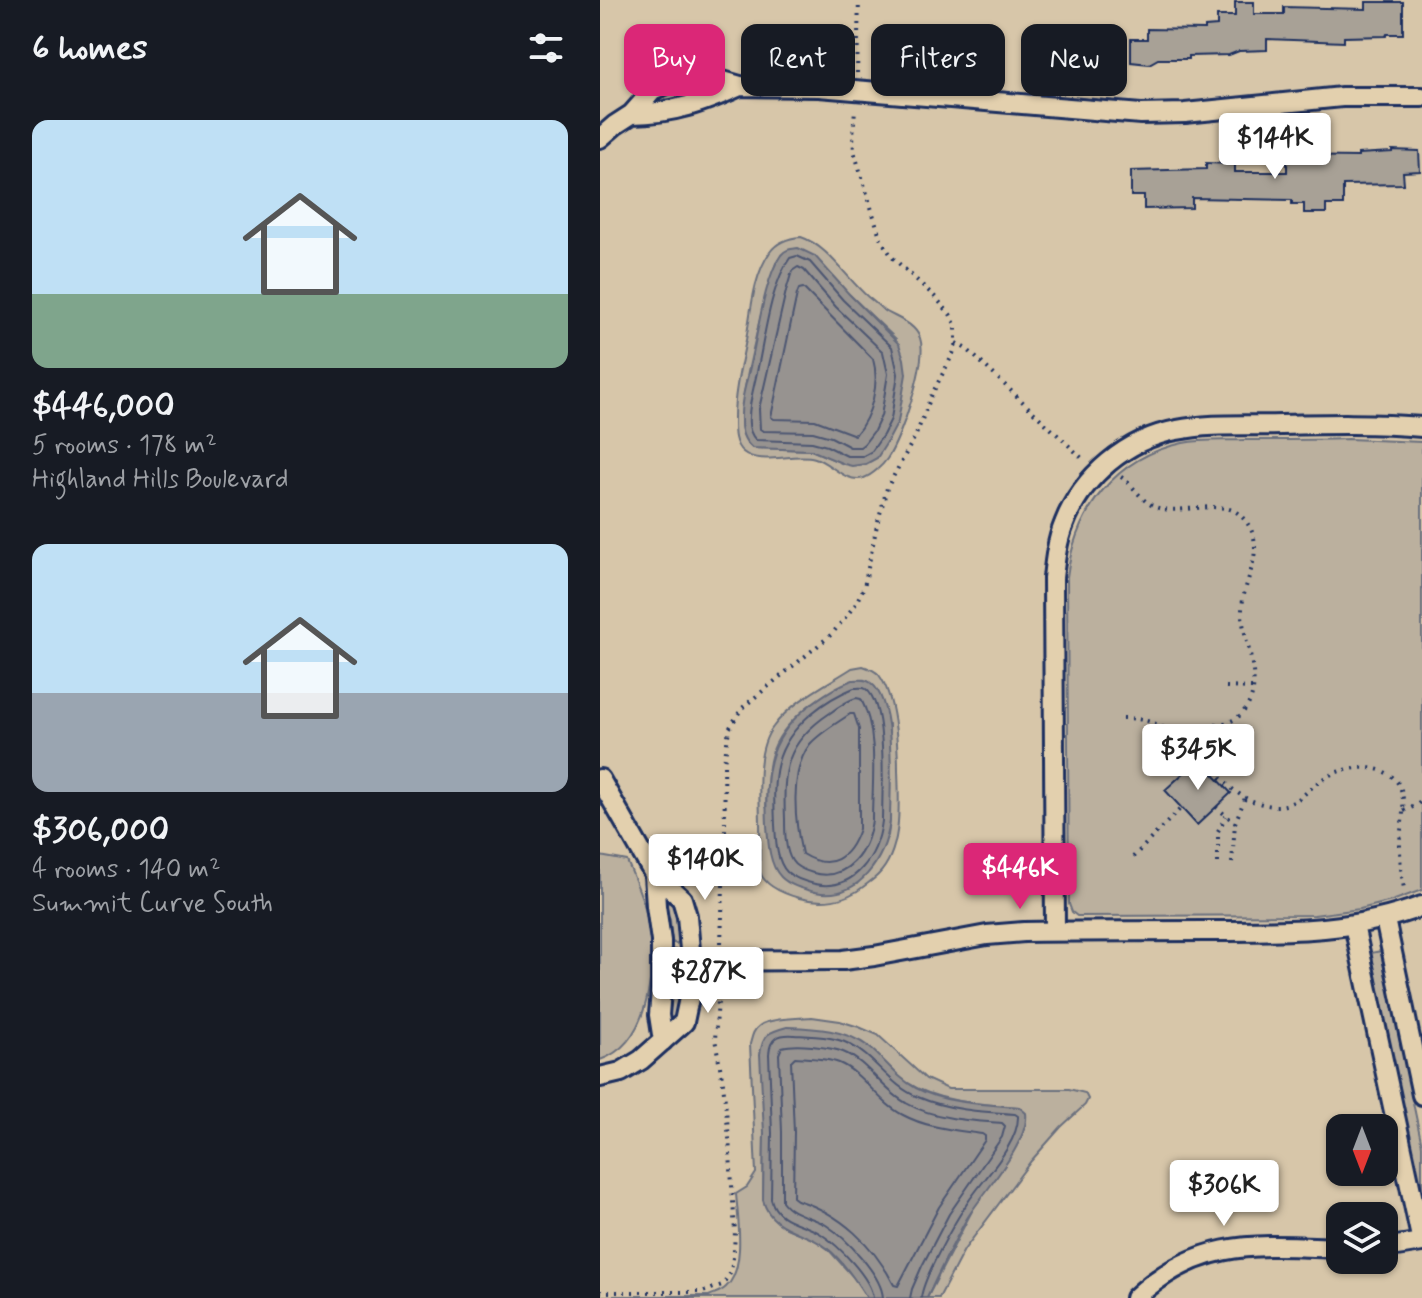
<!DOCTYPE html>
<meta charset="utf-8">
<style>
body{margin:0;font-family:Mynerve,sans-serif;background:#242831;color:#f1f3f6;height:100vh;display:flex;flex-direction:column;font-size:30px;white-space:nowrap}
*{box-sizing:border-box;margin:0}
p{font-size:26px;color:#9ea1a6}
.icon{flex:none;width:44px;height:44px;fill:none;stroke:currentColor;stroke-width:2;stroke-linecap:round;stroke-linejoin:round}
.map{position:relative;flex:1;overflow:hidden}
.panel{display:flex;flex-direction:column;background:#171b24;width:600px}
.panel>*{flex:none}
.guide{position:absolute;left:24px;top:24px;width:678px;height:72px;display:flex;gap:16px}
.needle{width:52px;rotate:180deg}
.controls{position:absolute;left:726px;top:1114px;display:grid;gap:16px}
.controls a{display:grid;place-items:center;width:72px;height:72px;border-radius:16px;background:#171b24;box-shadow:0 2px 6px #0004;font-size:40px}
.price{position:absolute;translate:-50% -68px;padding:0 18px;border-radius:8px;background:#fff;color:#222;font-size:26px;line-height:52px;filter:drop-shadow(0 2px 4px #0008)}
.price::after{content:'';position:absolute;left:50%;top:48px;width:24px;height:18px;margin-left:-12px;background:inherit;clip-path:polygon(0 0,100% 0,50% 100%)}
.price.selected{background:#db2777;color:#fff}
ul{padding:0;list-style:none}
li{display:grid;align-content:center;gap:16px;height:424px;padding:0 32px}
li span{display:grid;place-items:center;height:248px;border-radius:16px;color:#555}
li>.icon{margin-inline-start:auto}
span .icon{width:144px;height:144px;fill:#fffc;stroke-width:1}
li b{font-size:34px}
h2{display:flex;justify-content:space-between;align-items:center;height:96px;padding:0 32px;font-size:34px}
.tag{padding:0 28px;border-radius:16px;background:#171b24;box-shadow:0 2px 6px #0004;font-size:28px;line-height:72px}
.tag.selected{background:#db2777;color:#fff}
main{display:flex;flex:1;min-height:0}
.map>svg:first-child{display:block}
</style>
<main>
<section class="panel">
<h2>6 homes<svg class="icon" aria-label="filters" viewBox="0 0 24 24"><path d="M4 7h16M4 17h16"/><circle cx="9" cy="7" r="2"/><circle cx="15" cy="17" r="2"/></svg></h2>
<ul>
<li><span style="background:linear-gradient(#bfe0f5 70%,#7fa58c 0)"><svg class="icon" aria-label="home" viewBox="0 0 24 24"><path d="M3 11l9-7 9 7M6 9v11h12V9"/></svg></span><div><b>$446,000</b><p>5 rooms · 178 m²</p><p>Highland Hills Boulevard</p></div></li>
<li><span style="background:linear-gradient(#bfe0f5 60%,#9aa5b1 0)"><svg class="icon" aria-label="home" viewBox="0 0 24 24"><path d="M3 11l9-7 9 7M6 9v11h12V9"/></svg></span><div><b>$306,000</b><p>4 rooms · 140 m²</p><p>Summit Curve South</p></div></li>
</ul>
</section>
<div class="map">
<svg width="822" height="1298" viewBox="0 0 822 1298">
<rect width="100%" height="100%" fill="#d7c6a9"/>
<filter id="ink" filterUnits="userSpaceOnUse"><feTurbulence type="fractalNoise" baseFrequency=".0125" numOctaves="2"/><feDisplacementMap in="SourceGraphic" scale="16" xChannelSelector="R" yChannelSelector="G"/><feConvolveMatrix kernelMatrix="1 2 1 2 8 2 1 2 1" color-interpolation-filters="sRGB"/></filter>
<g filter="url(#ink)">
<path fill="#bbb09e" stroke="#6b707e" stroke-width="2" fill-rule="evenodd" d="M97,84L99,94L66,103L64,93Z
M201,237C227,245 248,280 268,297C273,301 278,305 282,309C295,318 314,322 320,338C328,360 301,439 287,459C282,466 272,475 264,478C246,484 231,463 215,458C194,452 160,466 143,452C133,444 134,429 134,418C134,392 141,365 146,340C151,312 153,276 170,252C177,242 188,238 201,237ZM176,263L249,294L296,339L244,464L211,450L152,448C149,443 143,437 142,431C135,411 167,288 176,263Z
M748,439L822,442V890L792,901L760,909L714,915L477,916L472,912L469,904L467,577C475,511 515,457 583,443C603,439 623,441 644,440C678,440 713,440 748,439Z
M263,666C269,668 275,670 279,675C295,696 298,744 298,770C299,803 303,850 278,875C273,880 268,883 263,887C245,901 222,904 199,898C185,894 165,887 160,872C159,860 160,848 160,835C161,804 153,752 173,727C192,701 226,685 252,668ZM212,703L289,724L290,821L288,836L257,884L239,891L166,807C168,754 169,739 212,703Z
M0,856L27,861C35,880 44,900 48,919C56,965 52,1042 0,1060Z
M69,902L73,904C77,915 78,928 79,941L76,944L72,942L70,920L65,906Z
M781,951L822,1145V1199L771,953Z
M76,977L80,981L75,1019L72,1021L68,1017L71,1004L72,980Z
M212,1017L240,1021L259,1027L278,1035L326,1079L348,1089H469L485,1093L488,1099L485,1105L461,1127L431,1161L364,1250L339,1298H327L374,1207L419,1107C382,1104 340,1103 308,1083L164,1133L163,1200L186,1228L215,1240L228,1249L255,1279L267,1298H0V1296H109C115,1293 121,1292 126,1287C146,1269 138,1218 136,1194L147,1187L156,1173L150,1044C152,1037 153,1030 159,1026C169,1018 199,1018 212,1017Z"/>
<path fill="#979390" stroke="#656b7c" stroke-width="2" d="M198,248L215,256L249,294L299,344L304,359L306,374L298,422L289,439L277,458L266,464L252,466L244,464L211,450L152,448C143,440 141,431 141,420C140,399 148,378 152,358C158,331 165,277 181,255C186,249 190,249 198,248Z
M253,680C259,680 265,678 271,683C297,703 290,790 290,821C285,859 259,901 215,892C204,889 190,886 181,877C169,865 168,841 167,825C165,776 166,742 206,708C220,697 235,686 253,680Z
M187,1027C215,1028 246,1029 269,1047C285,1060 298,1079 316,1088C346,1104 385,1104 419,1107L426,1113C430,1143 382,1193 366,1220C352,1245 339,1272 327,1298H267C256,1281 243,1261 227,1248C205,1230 171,1232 163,1200L164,1133L160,1054C163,1034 168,1032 187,1027Z"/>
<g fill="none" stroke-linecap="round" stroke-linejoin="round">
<path stroke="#4d5772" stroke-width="2" d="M197,256L210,262L243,300L292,347L298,374L291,419L283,435L272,451L263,456H247L227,446L212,442L156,440C150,434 148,427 149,417C149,401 155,384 158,367C165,335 171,284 190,258Z
M198,267L204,270L236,307L283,352L288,374L281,416L274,431L264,444L260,447H250L231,437L213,432L163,431L160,429L159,409L186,291L192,271Z
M203,288L273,359C280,383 272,416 255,435L215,420L174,419L171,417L197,294L199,289Z
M254,688C258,688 263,687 266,689C288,706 282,794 282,821C278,855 255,892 215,884C206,882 194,878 187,872C176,861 176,839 175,825C173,776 172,747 212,713C224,703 239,694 254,688Z
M256,698L261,699C279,733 272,782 272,820C268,851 248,882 213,873C206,871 196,868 192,861C185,850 185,832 185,819C183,769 185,743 230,713C238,707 246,701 256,698Z
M254,714L259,729V829C249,858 231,872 202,854C195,823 189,771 210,744C221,732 237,723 250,714Z
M195,1057C209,1058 226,1058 239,1063C263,1073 279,1103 303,1115C327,1128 355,1130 382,1134L385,1136V1140L339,1207L298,1286L294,1285C274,1245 240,1213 197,1200L193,1197L194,1132L191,1061Z
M273,1298C271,1278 238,1245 221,1234C203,1222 177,1223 171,1199L172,1133L169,1054C170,1038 178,1034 194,1035C211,1036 233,1036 249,1044C275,1057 290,1086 318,1097C348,1110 382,1112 415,1114L418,1116C419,1144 383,1179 368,1202C355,1221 323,1278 321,1298
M283,1298C282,1275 245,1237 226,1225C211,1216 192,1215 182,1201V1132L179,1054L182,1047C192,1044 202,1045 212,1046C222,1047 234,1048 243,1052C268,1062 282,1090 306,1103C334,1119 371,1121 402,1123L405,1126L402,1137L349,1214L322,1266L312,1289L310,1298"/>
</g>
<path fill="#a8a196" stroke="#1b2f5e" stroke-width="2" d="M635,2H654V14H684V7L766,9V2H803V34H787L786,36L744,37V42L667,39V50L639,51L629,55L589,56V59H558L549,64L531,62V39H547V29L605,30V27L617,26V16H635Z
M792,150L819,151L820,171L803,172L804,184L743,185V205H726V213H704V204H692V200L592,198V208L544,209V196H531V171L606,169V163L635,164V172H687V156L758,157V154L792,152Z
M599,759L631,793L597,825L565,790Z"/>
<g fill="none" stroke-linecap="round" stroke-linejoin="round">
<g stroke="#1b2f5e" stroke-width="24">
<path id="street" d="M32,114C75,113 102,103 140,86
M0,138L15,125L32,114L54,89L78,80L102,75L140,86L219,87L541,114L585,113L742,97H822
M0,779L54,874L82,899L87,916L91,961L89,998L84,1022L41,1060L21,1072L0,1077
M54,874L56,906L61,941V990L59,1015L63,1041
M785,919L822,1095
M754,925L822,1242L784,1248
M455,931L453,578C455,560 457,541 464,524C482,476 527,439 577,430C610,423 647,426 681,425C728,424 775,423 822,427
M61,961L243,960L274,956L387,935L424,932C485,931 547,931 609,931C683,931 752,933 822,906
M535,1298C601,1237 658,1245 740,1248"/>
</g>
<path stroke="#1b2f5e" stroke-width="4" stroke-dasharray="2 6" stroke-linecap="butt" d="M257,73L259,0
M356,343L368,350L484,460
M521,477C537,487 542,506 563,509C586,513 623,499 640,515C673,546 641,578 642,613C643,645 670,690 638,717C632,722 623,723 615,725C604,728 591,733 579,732C569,732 560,725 551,722C541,719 531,718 521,718
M626,687L652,688
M569,731L571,755L585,772
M588,732C596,752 625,787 644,797C654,803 673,808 685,805C702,801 711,785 726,777C745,766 786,761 799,785C808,802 800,826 800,845C800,860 801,874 804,888
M616,807L635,823
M804,811L817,805L822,800
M533,857L581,808
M618,863V831L626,816
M632,863L635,823L645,798
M121,943L125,829L124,763L129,729L142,708L232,634L255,605L264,587L277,525L287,488L316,435L332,394L353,354L356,343V326L350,314L335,297L293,258L281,240L254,151L253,135L255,109
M0,1292H103L122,1285L131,1272L134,1250L135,1232L129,1138L123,1083L115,1039L120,976"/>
<use href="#street" stroke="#e3d0ae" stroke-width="18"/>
</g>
</g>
</svg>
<div class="controls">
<a><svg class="needle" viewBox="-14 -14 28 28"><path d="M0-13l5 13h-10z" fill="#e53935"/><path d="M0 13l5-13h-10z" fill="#9ea1a6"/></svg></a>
<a><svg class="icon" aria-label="layers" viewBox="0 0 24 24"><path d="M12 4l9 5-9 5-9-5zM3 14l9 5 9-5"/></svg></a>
</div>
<b class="price" style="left:675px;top:181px">$144K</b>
<b class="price" style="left:598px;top:792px">$345K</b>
<b class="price" style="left:105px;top:902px">$140K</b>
<b class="price selected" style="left:420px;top:911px">$446K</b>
<b class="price" style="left:108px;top:1015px">$287K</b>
<b class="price" style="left:624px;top:1228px">$306K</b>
<div class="guide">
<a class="tag selected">Buy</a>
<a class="tag">Rent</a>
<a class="tag">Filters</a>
<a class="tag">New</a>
</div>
</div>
</main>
